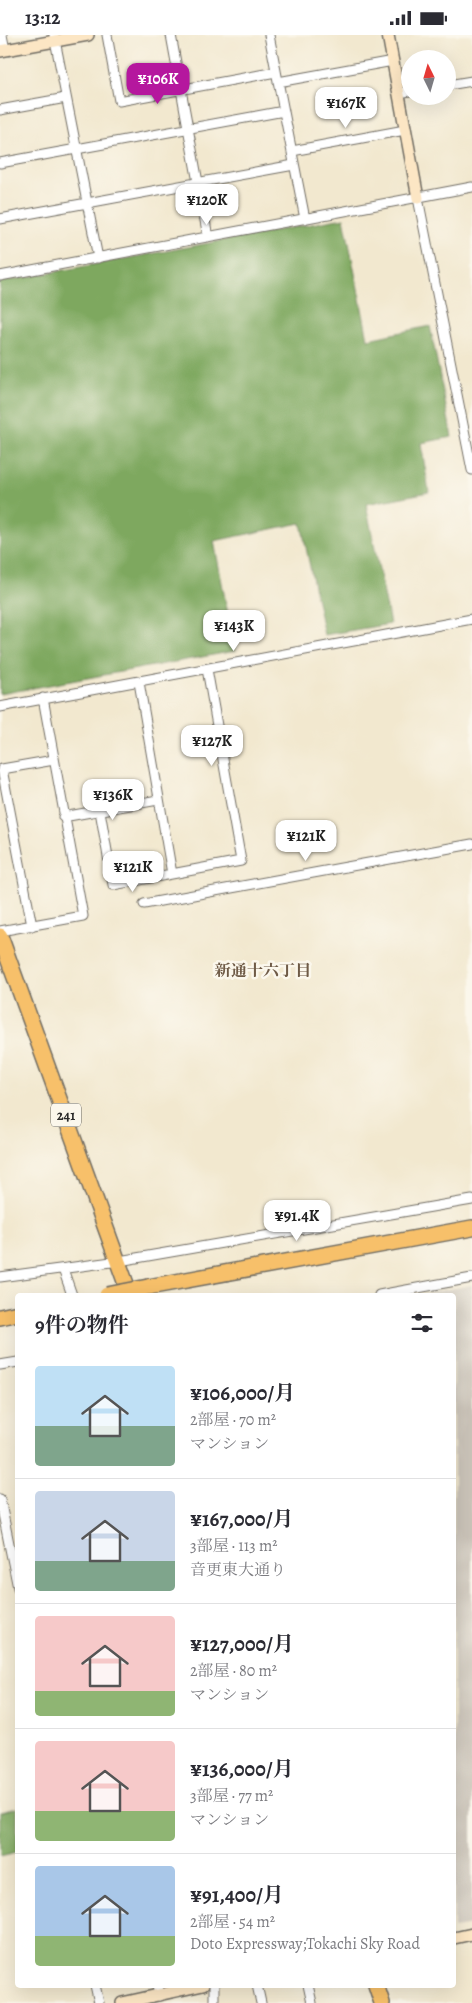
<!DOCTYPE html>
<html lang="ja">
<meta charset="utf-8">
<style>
body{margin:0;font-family:Alegreya,"Noto Serif JP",serif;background:#f7f7f7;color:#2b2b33;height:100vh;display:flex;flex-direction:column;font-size:19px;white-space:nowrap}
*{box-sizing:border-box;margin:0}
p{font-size:16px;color:#7c7c81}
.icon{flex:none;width:28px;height:28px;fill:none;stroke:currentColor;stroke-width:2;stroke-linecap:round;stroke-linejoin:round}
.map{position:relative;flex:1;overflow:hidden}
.panel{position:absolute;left:15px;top:1258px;width:441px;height:695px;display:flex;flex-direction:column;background:#fff;border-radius:5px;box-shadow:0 5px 20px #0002}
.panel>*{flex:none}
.needle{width:32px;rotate:355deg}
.buttons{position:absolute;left:401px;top:15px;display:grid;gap:10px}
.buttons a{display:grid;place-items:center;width:55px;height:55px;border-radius:50%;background:#fff;box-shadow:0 5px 20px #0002;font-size:25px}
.price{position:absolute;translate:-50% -42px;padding:0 11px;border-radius:10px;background:#fff;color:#222;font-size:16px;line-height:32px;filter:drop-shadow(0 1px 2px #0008)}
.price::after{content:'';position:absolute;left:50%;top:30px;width:15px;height:11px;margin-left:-8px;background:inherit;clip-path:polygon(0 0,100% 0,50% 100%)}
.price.current{background:#b5179e;color:#fff}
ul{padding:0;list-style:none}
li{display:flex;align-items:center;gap:15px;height:125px;padding:0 20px}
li+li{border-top:1px solid #e1e1e2}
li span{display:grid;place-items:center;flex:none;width:140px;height:100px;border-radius:5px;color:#555}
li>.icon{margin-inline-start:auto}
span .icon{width:60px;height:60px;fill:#fffc;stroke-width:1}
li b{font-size:21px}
h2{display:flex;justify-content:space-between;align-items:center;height:60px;padding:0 20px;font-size:21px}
.status{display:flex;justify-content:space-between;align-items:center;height:35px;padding:0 25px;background:#fff;direction:ltr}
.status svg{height:14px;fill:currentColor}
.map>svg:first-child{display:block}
</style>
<div class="status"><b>13:12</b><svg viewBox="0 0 49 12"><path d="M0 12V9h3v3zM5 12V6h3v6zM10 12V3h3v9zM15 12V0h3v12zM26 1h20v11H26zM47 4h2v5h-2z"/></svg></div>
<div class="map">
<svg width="472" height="1968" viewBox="0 0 472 1968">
<rect width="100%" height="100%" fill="#fbf7ec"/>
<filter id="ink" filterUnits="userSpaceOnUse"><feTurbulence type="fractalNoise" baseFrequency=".02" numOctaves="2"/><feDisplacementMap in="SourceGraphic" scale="10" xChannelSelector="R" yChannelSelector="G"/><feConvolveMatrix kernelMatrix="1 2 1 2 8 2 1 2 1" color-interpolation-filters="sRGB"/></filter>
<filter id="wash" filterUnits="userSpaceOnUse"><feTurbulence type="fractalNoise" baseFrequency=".0096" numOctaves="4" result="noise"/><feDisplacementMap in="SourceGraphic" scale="20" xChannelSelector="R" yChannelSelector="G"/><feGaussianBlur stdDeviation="1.12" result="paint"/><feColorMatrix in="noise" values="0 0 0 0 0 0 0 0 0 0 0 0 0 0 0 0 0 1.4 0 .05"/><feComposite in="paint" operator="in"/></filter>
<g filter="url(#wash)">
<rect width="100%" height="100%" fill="#f2e8cf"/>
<path fill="#cac3b8" d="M472,1250V1890L454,1893V1260H417Z"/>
<path fill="#7ea85f" stroke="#546a45" d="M344,183L368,304L430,291L452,402L421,408L429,457L366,469L390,589L324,600L301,488L214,506L235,616L0,659V247Z
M17,1773V1817L0,1821V1777Z"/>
</g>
<g filter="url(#ink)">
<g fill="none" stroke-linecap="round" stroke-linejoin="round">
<g stroke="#716d64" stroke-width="11">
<path id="street" d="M2,0L5,15
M54,0L98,223
M107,0L119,66L276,37
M171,0L208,202
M269,0L305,184
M278,47L393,26
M448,50L472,46
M399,58L410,56
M0,75L66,63
M292,116L405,95
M0,128L284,76
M418,163L472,435
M0,184L294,130
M0,241L472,152
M139,647L172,839
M0,672L472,584
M100,776L113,850L241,826L207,634
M63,782L158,765
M144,869L472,809
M32,891L2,734L54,725
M0,896L83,881L43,663
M63,1234L72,1260
M0,1242L119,1226L472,1165
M379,1260L472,1243
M0,1330L18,1327
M0,1464L18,1553
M95,1950L99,1968
M157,1950L159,1961
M214,1950V1968
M257,1950L261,1968
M308,1950L312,1968"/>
</g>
<g stroke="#716d64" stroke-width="14">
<path id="secondary" d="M388,0L418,163
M0,16L88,0
M454,1903L472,1899
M122,1968L203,1950"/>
</g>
<g stroke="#716d64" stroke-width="18">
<path id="highway" d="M0,901L130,1260
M148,1252L472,1193
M0,1282L18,1278
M376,1950L382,1968"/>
</g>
<use href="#street" stroke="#fff" stroke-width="9"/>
<use href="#secondary" stroke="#fce6c4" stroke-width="11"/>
<use href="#highway" stroke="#f7c06b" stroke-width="15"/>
<g stroke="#716d64" stroke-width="18" stroke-linecap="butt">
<path id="highway-bridge" d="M107,1260L148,1252"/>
</g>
<use href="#highway-bridge" stroke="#f7c06b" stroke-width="15"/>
</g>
</g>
<g text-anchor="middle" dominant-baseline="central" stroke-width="5" stroke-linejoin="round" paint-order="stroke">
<rect fill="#fbf7ec" stroke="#696865" stroke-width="1" x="51" y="1068.5" width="30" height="23" rx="4"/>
<g font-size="14" font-weight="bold" fill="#2b2b2b">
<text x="66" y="1080">241</text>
</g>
<g font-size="16" font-weight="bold" fill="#6f5b47" stroke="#fbf7ec">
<text x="263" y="936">新通十六丁目</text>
</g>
</g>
</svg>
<div class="buttons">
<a><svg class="needle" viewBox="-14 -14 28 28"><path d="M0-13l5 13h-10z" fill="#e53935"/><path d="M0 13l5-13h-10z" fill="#7c7c81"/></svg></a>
</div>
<b class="price current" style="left:158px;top:70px">¥106K</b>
<b class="price" style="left:346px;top:94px">¥167K</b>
<b class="price" style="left:207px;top:191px">¥120K</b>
<b class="price" style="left:234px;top:617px">¥143K</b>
<b class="price" style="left:212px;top:732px">¥127K</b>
<b class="price" style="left:113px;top:786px">¥136K</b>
<b class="price" style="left:306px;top:827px">¥121K</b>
<b class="price" style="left:133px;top:858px">¥121K</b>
<b class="price" style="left:297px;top:1207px">¥91.4K</b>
<section class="panel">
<h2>9件の物件<svg class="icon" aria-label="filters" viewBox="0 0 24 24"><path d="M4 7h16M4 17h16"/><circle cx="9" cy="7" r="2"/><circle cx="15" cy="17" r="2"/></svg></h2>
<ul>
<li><span style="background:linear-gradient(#bfe0f5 60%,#7fa58c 0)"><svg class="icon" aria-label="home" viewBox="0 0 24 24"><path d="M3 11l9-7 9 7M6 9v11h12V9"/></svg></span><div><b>¥106,000/月</b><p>2部屋 · 70 m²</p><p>マンション</p></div></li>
<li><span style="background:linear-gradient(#c9d6e8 70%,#7fa58c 0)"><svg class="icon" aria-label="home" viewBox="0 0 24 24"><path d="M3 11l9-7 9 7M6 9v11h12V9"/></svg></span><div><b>¥167,000/月</b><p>3部屋 · 113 m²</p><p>音更東大通り</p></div></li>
<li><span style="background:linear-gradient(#f6c9c9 75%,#8fb573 0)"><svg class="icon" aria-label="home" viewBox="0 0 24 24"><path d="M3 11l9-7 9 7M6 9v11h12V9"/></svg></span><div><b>¥127,000/月</b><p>2部屋 · 80 m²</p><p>マンション</p></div></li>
<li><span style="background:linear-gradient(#f6c9c9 70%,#8fb573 0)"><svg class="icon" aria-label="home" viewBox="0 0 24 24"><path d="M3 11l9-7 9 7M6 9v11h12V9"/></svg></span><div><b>¥136,000/月</b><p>3部屋 · 77 m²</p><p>マンション</p></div></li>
<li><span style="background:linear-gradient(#a9c7e8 70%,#8fb573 0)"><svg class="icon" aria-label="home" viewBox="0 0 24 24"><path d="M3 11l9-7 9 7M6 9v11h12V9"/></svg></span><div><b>¥91,400/月</b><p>2部屋 · 54 m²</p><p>Doto Expressway;Tokachi Sky Road</p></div></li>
</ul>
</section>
</div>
